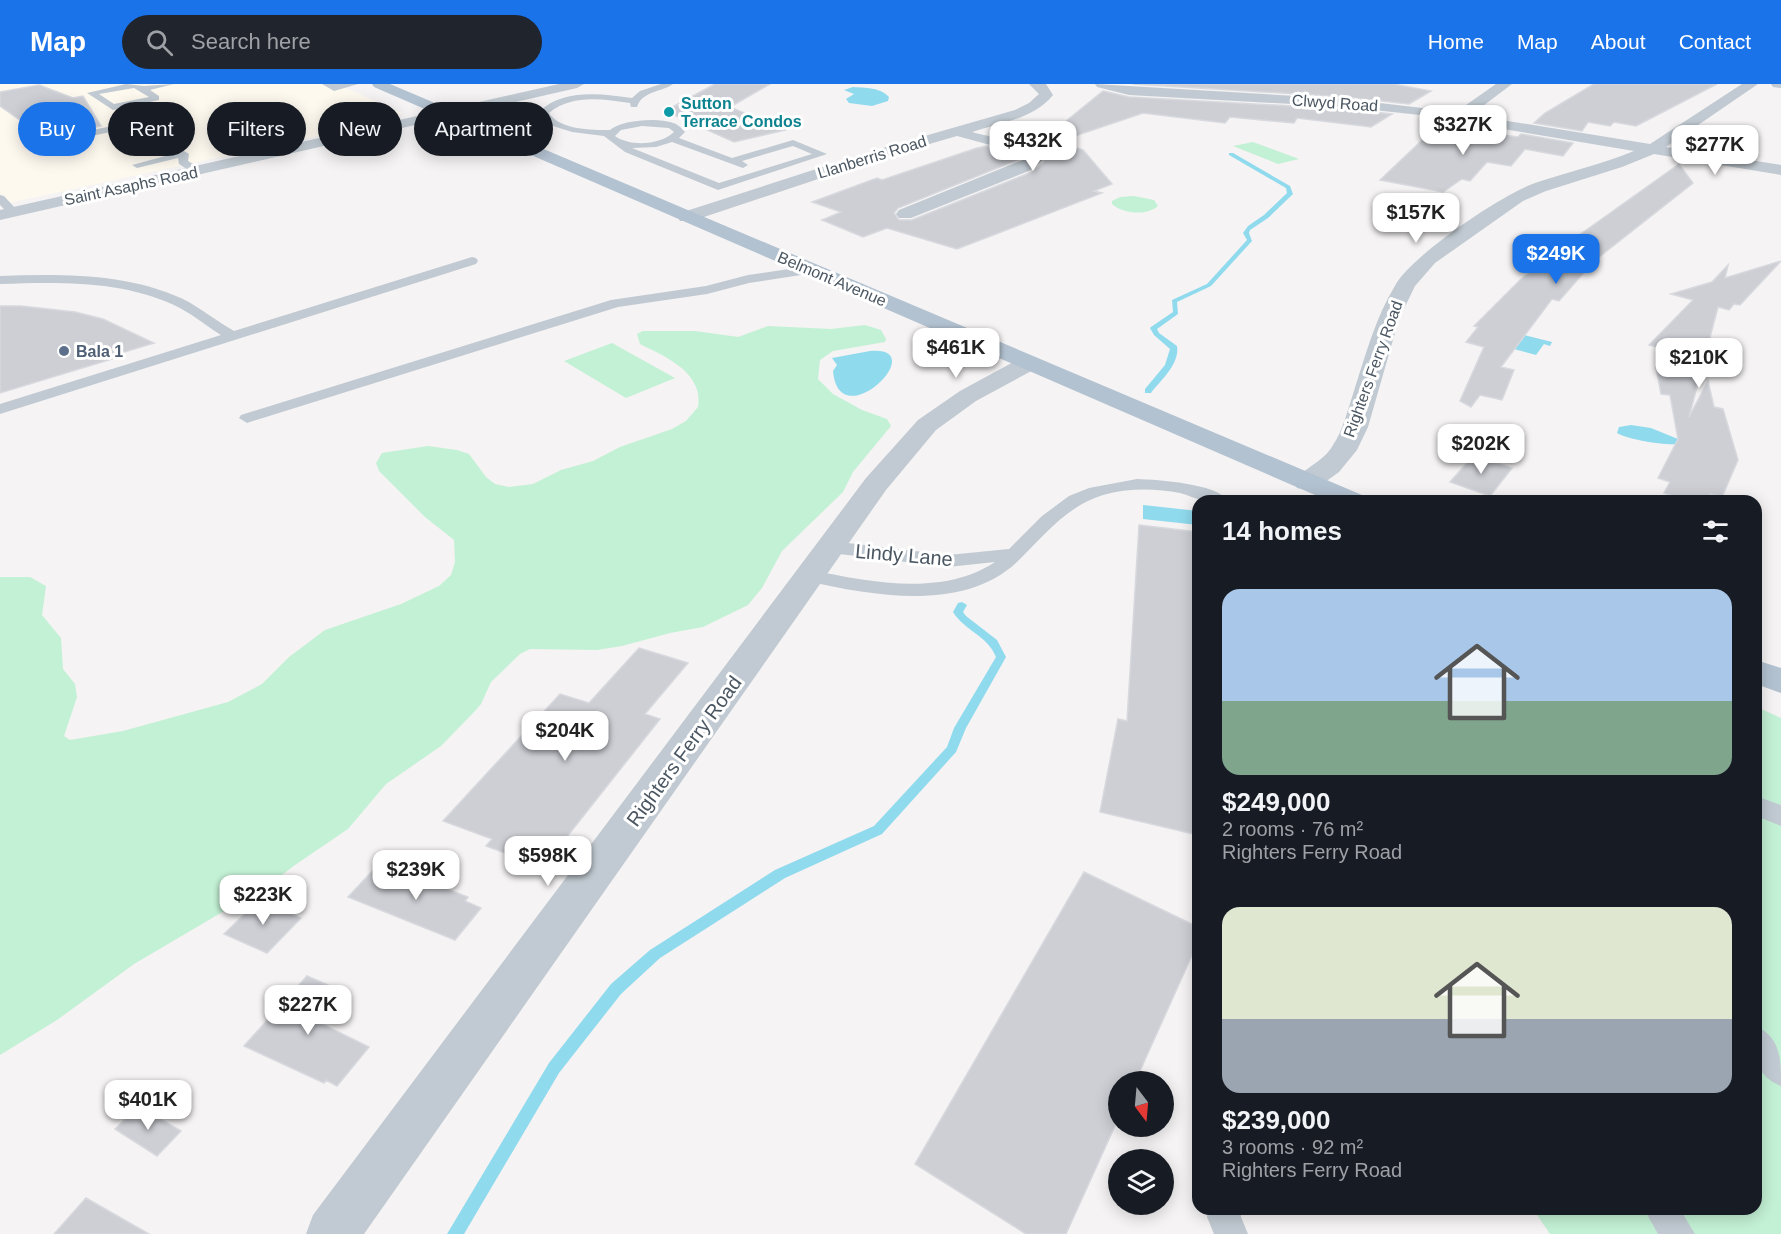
<!DOCTYPE html>
<meta charset="utf-8">
<style>
body{margin:0;font-family:Arial,sans-serif;background:#20242c;color:#f1f3f6;height:100vh;display:flex;flex-direction:column;font-size:22px;white-space:nowrap}
*{box-sizing:border-box;margin:0}
p{font-size:20px;color:#9ea1a6}
.icon{flex:none;width:33px;height:33px;fill:none;stroke:currentColor;stroke-width:2;stroke-linecap:round;stroke-linejoin:round}
.map{position:relative;flex:1;overflow:hidden}
.panel{position:absolute;left:1192px;top:411px;width:570px;height:720px;display:flex;flex-direction:column;background:#171b24;border-radius:18px;box-shadow:0 3px 15px #0003}
.panel>*{flex:none}
.banner{position:absolute;left:18px;top:18px;width:570px;height:54px;display:flex;gap:12px}
.needle{width:39px;rotate:164deg}
.fabs{position:absolute;left:1108px;top:987px;display:grid;gap:12px}
.fabs a{display:grid;place-items:center;width:66px;height:66px;border-radius:50%;background:#171b24;box-shadow:0 3px 15px #0003;font-size:30px}
.price{position:absolute;translate:-50% -51px;padding:0 14px;border-radius:12px;background:#fff;color:#222;font-size:20px;line-height:39px;filter:drop-shadow(0 2px 3px #0008)}
.price::after{content:'';position:absolute;left:50%;top:36px;width:18px;height:14px;margin-left:-9px;background:inherit;clip-path:polygon(0 0,100% 0,50% 100%)}
.price.selected{background:#1a73e8;color:#fff}
ul{padding:0;list-style:none}
li{display:grid;align-content:center;gap:12px;height:318px;padding:0 30px}
li span{display:grid;place-items:center;height:186px;border-radius:18px;color:#555}
li>.icon{margin-inline-start:auto}
span .icon{width:108px;height:108px;fill:#fffc;stroke-width:1}
li b{font-size:26px}
h2{display:flex;justify-content:space-between;align-items:center;height:72px;padding:0 30px;font-size:26px}
.pill{padding:0 21px;border-radius:27px;background:#171b24;box-shadow:0 3px 15px #0003;font-size:21px;line-height:54px}
.pill.selected{background:#1a73e8;color:#fff}
header{display:flex;align-items:center;gap:36px;box-sizing:border-box;height:84px;padding:0 30px;background:#1a73e8;color:#fff}
header strong{font-size:28px}
nav{display:flex;gap:33px;margin-inline-start:auto;font-size:21px}
.search{width:420px;height:54px;background:#20242c;display:flex;align-items:center;gap:15px;box-sizing:border-box;padding:0 21px;border-radius:33px;color:#9ea1a6;font-size:22px}
.map>svg:first-child{display:block}
</style>
<header>
<strong>Map</strong>
<div class="search"><svg class="icon" aria-label="search" viewBox="0 0 24 24"><circle cx="10" cy="10" r="6"/><path d="M15 15l6 6"/></svg>Search here</div>
<nav><a>Home</a><a>Map</a><a>About</a><a>Contact</a></nav>
</header>
<div class="map">
<svg width="1781" height="1150" viewBox="0 0 1781 1150">
<rect width="100%" height="100%" fill="#f5f3f3"/>
<path fill="#fdf9ef" d="M0,0H337L402,29L391,36L0,121Z"/>
<path fill="#c3f1d5" d="M1253,58L1299,75L1278,80L1233,62Z
M1134,112L1154,116L1158,122C1147,132 1123,130 1112,120V117L1120,113Z
M865,241L881,246L886,255L885,258L833,267L820,276L818,295L833,310L862,326L887,335L891,342L853,388L843,408L782,467L762,504L748,521L703,543L670,549L622,562L597,566L530,565L520,570L491,598L481,620L475,627L441,662L386,700L348,745L295,781L270,800L134,880L57,936L0,971V493H30L46,502L42,531L61,554L63,585L75,600L77,613L64,652L70,656L123,647L228,618L262,600L289,573L325,546L401,520L439,502L451,491L455,478L454,456L425,433L379,387L376,379L382,369L428,362L457,366L469,370L486,393L495,400L509,403L533,400L561,386L593,377L620,363L672,345L686,337L698,323C704,288 664,272 640,260L637,250L643,247H695L738,253L768,242L831,245Z
M612,259L675,294L626,314L564,277Z
M1757,623L1781,634V1150H1550L1533,1125H1756Z"/>
<path fill="#90daee" d="M853,3C865,4 880,3 889,13L888,17L872,22L849,19L846,15L854,10L844,6Z
M1524,251L1552,258L1550,262L1544,260L1536,271L1514,265Z
M870,267C934,261 839,355 833,287L837,281L832,274Z
M1631,341L1651,344L1678,355V360C1666,362 1626,355 1617,349L1619,343Z
M1143,421L1198,427V441L1143,435Z"/>
<g fill="none" stroke-linecap="round" stroke-linejoin="round">
<path fill="#90daee" fill-rule="evenodd" d="M1229,69H1233L1290,102L1293,110L1268,134L1250,146L1249,149L1252,157L1211,202L1177,218L1178,230L1157,245L1159,249L1177,262C1180,280 1161,296 1151,309H1145V305L1165,281L1170,265L1154,251L1150,244L1151,243L1173,228L1172,216L1207,200L1247,156L1243,149L1248,142L1264,131L1287,109L1286,104L1229,71Z
M962,518L967,521L963,528L966,532L997,556L1006,573L966,644L956,668L882,750L785,794L660,874L621,910L559,989L464,1150H447L549,979L611,900L650,866L775,786L874,742L947,663L954,644L996,573C988,552 965,547 953,528L958,519Z"/>
</g>
<path fill="#cdcfd5" stroke="#d7d9de" stroke-width="1.5" d="M715,0H770L730,23L785,46L734,58L665,27Z
M1133,0H1393L1431,7L1409,20L1346,13Z
M1594,0H1717L1636,42L1614,38L1610,42L1588,38L1582,47L1534,39L1545,29Z
M39,1L73,14L83,12L101,42L55,51L20,36L0,22V8Z
M1103,7L1129,13L1346,25L1392,30L1371,43L1297,34L1294,39L1230,33L1225,39L1143,29L1057,58L1083,66L1112,100L1094,107L1102,109L957,165L887,144L863,153L822,136L841,128L812,118L877,94L882,96L977,64L987,62L1020,75L898,124L894,129L899,136H912L1032,88L1044,78L1045,74L1030,62L1010,54L1026,49L1044,55Z
M1437,42L1518,53L1521,50L1573,59L1563,72L1525,65L1511,82L1487,78L1470,97L1462,95L1443,108L1380,96Z
M1679,80L1693,99L1594,177L1559,217L1552,215L1501,283L1514,286L1502,316L1480,311L1471,323L1460,317L1484,263L1466,258L1478,243L1474,242L1520,196L1561,164Z
M1781,177L1740,221L1734,220L1729,226L1718,223L1689,333L1708,297L1714,323L1723,325L1738,376L1722,413L1710,410L1707,417H1690L1664,409L1670,398L1658,394L1678,355L1670,311L1661,310L1656,283L1662,264L1649,261L1693,216L1671,210L1712,198L1728,181L1725,194Z
M0,222H21L75,228L103,235L154,259L111,272L112,275L0,309Z
M1474,371L1512,384L1490,412L1450,398Z
M1139,441L1198,448V751L1100,728L1118,635L1127,637Z
M639,564L688,579L645,630L660,635L543,783L486,762L492,755L443,737L560,610L589,619Z
M380,779L468,813L465,817L481,824L455,856L348,813Z
M1084,788L1198,843V858L1135,998H1119V1033L1066,1150H1026L915,1080Z
M259,816L301,834L267,869L224,850Z
M307,892L342,907L316,937L369,963L337,1002L326,996L324,999L244,962Z
M138,1022L181,1047L157,1072L115,1045Z
M86,1114L149,1150H54Z"/>
<g fill="none" stroke-linecap="round" stroke-linejoin="round">
<path fill="#c1cad2" fill-rule="evenodd" d="M126,0L144,2L174,0L150,6L159,12V16L113,26L87,9ZM134,4L149,13L114,20L99,10Z
M322,0H358L334,7Z
M661,0H673C662,8 642,7 637,23H631L630,19C602,15 572,10 549,29C560,46 591,46 610,46C621,36 658,33 673,39C678,40 682,45 685,48L679,54L732,74L793,56L827,70L718,106L625,68L604,52L572,48L550,41L539,28C563,4 602,10 632,14L640,7ZM642,42L669,44L674,48C661,61 630,63 615,52L621,46ZM672,58L743,84L748,81L742,77L793,62L812,70L719,99L632,64L656,63Z
M137,37L142,40L140,42L28,65L23,62L28,59Z
M184,67L189,70L188,77L201,85V89H193L179,80L178,74L137,84L132,81Z
M0,111L4,112L17,126V130H9L0,121Z
M472,173L476,174L478,177L476,180L0,330V320L221,251C205,241 191,229 174,221C120,196 58,198 0,200V192C61,190 126,189 183,215C201,224 216,237 234,247Z
M810,182L816,186L814,189L749,199L707,210L618,223L253,337L247,339L239,334L241,331L611,216L706,202L748,191Z
M1137,395C1159,396 1215,399 1229,417C1221,417 1213,418 1206,417C1197,416 1189,411 1180,409C1155,404 1127,404 1103,411C1065,423 1044,452 1017,478C964,528 875,512 811,498L804,496L801,492L804,488L811,486C869,498 943,513 995,478L948,483L831,469L824,467L822,463L824,459L831,457L948,471L1009,465L1042,432L1069,412L1089,404Z
M1756,712L1781,721V742L1756,732Z
M1756,942C1781,954 1781,975 1781,1002C1752,990 1756,969 1756,942Z
M1208,1125H1240L1241,1133L1248,1150H1214L1207,1133Z
M1644,1125H1680L1695,1150H1658Z"/>
<path fill="#c1cad2" fill-rule="evenodd" d="M1029,0H1046L1053,11C1034,35 1000,39 972,48C995,55 1027,55 1043,76L1031,86L911,134H899L896,130L899,126L1025,75L1005,65L957,52L881,74L692,137H680L677,133L680,129L869,68L1015,26L1029,19L1039,10Z
M1095,0L1346,15L1456,28L1496,0H1512L1471,31L1650,60L1742,0H1758L1666,63L1781,81V91L1654,70L1622,83L1546,107L1523,117L1435,179L1415,202L1399,235L1368,343L1357,366L1339,388L1317,404L1307,406L1297,404L1294,398C1304,383 1324,378 1333,361C1343,346 1347,328 1353,310C1365,273 1375,234 1396,200C1414,170 1501,111 1535,99C1568,88 1602,80 1634,67L1420,31L1346,23L1129,11L1097,3Z
M1771,0H1781V4L1773,3Z
M1029,272L1037,274L1040,279L1037,284L976,317L936,346L886,406L364,1150H306L313,1131L866,394L918,336L960,307L1021,274Z"/>
<path fill="#c1cad2" fill-rule="evenodd" d="M559,0H584L577,4L0,136V126Z"/>
<path fill="#b3c2d1" fill-rule="evenodd" d="M372,0H390L1362,411L1366,417H1329L374,3Z
M1756,576L1781,584V609L1756,600Z"/>
</g>
<circle fill="#0f9aa8" stroke="#fff" stroke-width="2" cx="669" cy="28" r="6"/>
<circle fill="#5c6f8a" stroke="#fff" stroke-width="2" cx="64" cy="267" r="6"/>
<g text-anchor="middle" dominant-baseline="central" stroke-width="6" stroke-linejoin="round" paint-order="stroke">
<g font-size="16" font-weight="bold" fill="#0d838f" stroke="#fff" text-anchor="start">
<text x="681" y="19">Sutton<tspan x="681" dy="18">Terrace Condos</tspan></text>
</g>
<g font-size="16" fill="#4a5661" stroke="#fff">
<text transform="translate(1335 19) rotate(4)">Clwyd Road</text>
<text transform="translate(872 73) rotate(-17)">Llanberris Road</text>
<text transform="translate(131 102) rotate(-12)">Saint Asaphs Road</text>
<text transform="translate(832 195) rotate(23)">Belmont Avenue</text>
<text transform="translate(1373 285) rotate(-70)">Righters Ferry Road</text>
</g>
<g font-size="16" font-weight="bold" fill="#4e5e75" stroke="#fff" text-anchor="start">
<text x="76" y="267">Bala 1</text>
</g>
<g font-size="20" fill="#4a5661" stroke="#fff">
<text transform="translate(904 471) rotate(5)">Lindy Lane</text>
<text transform="translate(684 667) rotate(-54)">Righters Ferry Road</text>
</g>
</g>
</svg>
<div class="fabs">
<a><svg class="needle" viewBox="-14 -14 28 28"><path d="M0-13l5 13h-10z" fill="#e53935"/><path d="M0 13l5-13h-10z" fill="#9ea1a6"/></svg></a>
<a><svg class="icon" aria-label="layers" viewBox="0 0 24 24"><path d="M12 4l9 5-9 5-9-5zM3 14l9 5 9-5"/></svg></a>
</div>
<b class="price" style="left:1463px;top:72px">$327K</b>
<b class="price" style="left:1033px;top:88px">$432K</b>
<b class="price" style="left:1715px;top:92px">$277K</b>
<b class="price" style="left:1416px;top:160px">$157K</b>
<b class="price selected" style="left:1556px;top:201px">$249K</b>
<b class="price" style="left:956px;top:295px">$461K</b>
<b class="price" style="left:1699px;top:305px">$210K</b>
<b class="price" style="left:1481px;top:391px">$202K</b>
<b class="price" style="left:565px;top:678px">$204K</b>
<b class="price" style="left:548px;top:803px">$598K</b>
<b class="price" style="left:416px;top:817px">$239K</b>
<b class="price" style="left:263px;top:842px">$223K</b>
<b class="price" style="left:308px;top:952px">$227K</b>
<b class="price" style="left:148px;top:1047px">$401K</b>
<div class="banner">
<a class="pill selected">Buy</a>
<a class="pill">Rent</a>
<a class="pill">Filters</a>
<a class="pill">New</a>
<a class="pill">Apartment</a>
</div>
<section class="panel">
<h2>14 homes<svg class="icon" aria-label="filters" viewBox="0 0 24 24"><path d="M4 7h16M4 17h16"/><circle cx="9" cy="7" r="2"/><circle cx="15" cy="17" r="2"/></svg></h2>
<ul>
<li><span style="background:linear-gradient(#a9c7e8 60%,#7fa58c 0)"><svg class="icon" aria-label="home" viewBox="0 0 24 24"><path d="M3 11l9-7 9 7M6 9v11h12V9"/></svg></span><div><b>$249,000</b><p>2 rooms · 76 m²</p><p>Righters Ferry Road</p></div></li>
<li><span style="background:linear-gradient(#dfe7d0 60%,#9aa5b1 0)"><svg class="icon" aria-label="home" viewBox="0 0 24 24"><path d="M3 11l9-7 9 7M6 9v11h12V9"/></svg></span><div><b>$239,000</b><p>3 rooms · 92 m²</p><p>Righters Ferry Road</p></div></li>
</ul>
</section>
</div>
